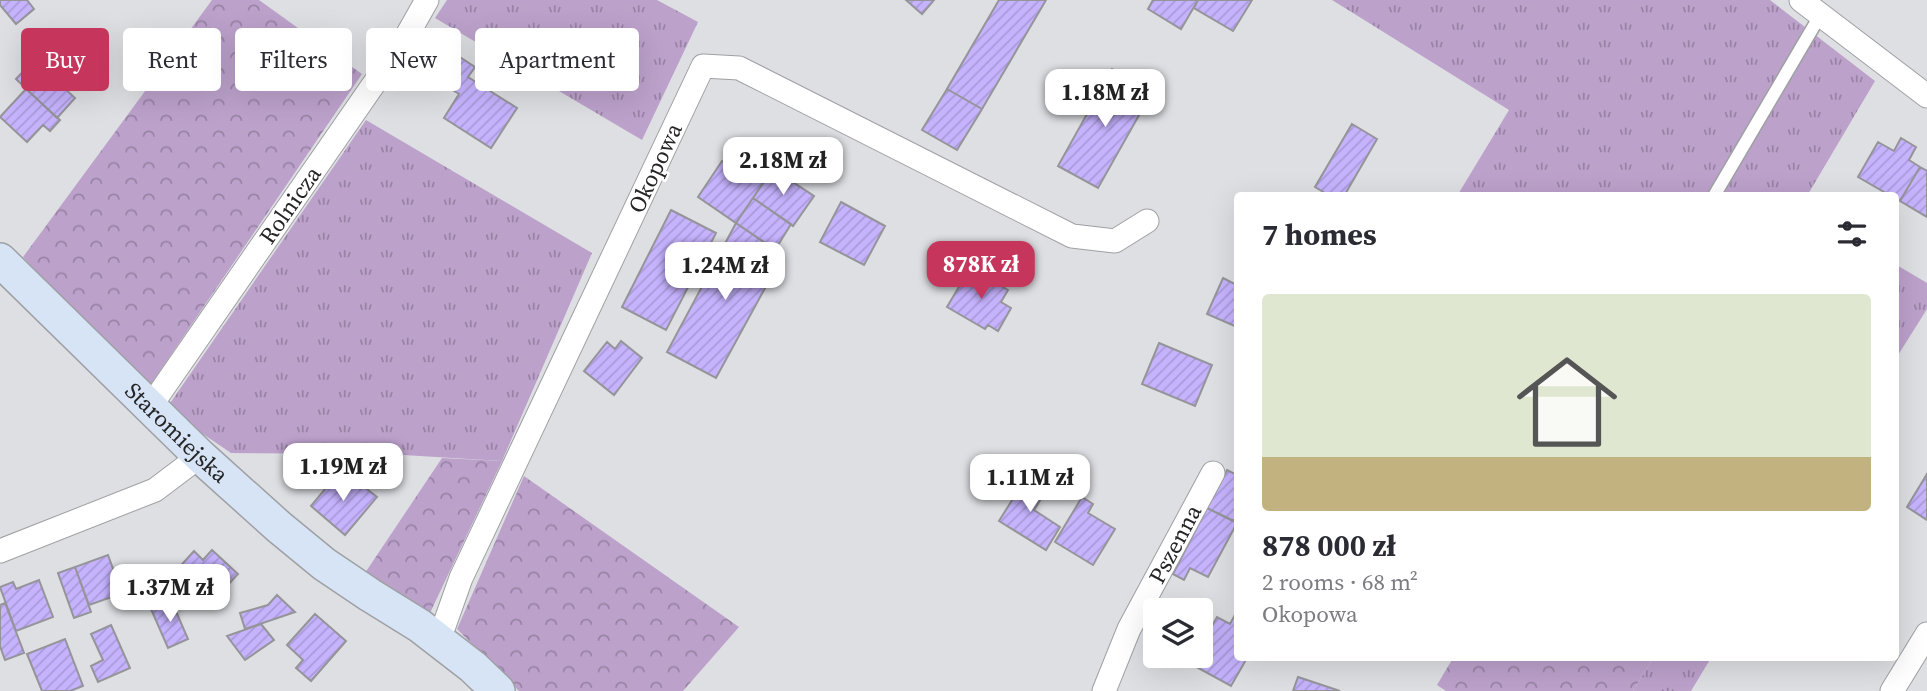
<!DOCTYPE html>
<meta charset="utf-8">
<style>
body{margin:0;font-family:"Source Serif 4",serif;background:#f2f2f3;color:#2b2b33;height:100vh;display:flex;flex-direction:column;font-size:26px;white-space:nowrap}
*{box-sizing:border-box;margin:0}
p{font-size:23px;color:#7c7c81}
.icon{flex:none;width:38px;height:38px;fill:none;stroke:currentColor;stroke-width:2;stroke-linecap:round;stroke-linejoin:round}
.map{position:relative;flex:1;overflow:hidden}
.side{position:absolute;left:1234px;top:192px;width:665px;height:469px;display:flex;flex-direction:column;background:#fff;border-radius:7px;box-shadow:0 7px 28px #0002}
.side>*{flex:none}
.hud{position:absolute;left:21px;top:28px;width:665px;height:63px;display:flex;gap:14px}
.fabs{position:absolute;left:1143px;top:598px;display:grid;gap:14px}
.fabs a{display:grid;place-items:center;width:70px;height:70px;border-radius:7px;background:#fff;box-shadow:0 7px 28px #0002;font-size:35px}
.price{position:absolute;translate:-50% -60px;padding:0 16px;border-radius:14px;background:#fff;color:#222;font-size:23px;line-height:46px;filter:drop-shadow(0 2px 4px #0008)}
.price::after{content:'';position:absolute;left:50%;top:42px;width:21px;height:16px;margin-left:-10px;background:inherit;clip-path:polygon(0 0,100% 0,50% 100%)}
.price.active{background:#c6365c;color:#fff}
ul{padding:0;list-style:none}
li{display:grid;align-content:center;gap:14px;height:371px;padding:0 28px}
li span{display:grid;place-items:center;height:217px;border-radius:7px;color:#555}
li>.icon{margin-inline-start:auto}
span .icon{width:126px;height:126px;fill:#fffc;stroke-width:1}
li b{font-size:30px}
h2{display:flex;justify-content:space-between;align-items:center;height:84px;padding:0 28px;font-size:30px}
.chip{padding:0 24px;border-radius:7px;background:#fff;box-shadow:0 7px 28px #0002;font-size:24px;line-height:63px}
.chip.active{background:#c6365c;color:#fff}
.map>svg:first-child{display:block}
</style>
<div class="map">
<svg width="1927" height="691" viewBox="0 0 1927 691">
<defs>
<pattern id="grass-tufts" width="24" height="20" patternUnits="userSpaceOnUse" patternTransform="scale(1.75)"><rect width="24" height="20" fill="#bca1cb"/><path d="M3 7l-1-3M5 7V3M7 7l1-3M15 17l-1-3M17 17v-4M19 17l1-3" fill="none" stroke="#9983a5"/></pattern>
<pattern id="forest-crowns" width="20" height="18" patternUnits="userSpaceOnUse" patternTransform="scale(1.75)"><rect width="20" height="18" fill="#bca1cb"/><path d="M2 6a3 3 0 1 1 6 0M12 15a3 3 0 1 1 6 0" fill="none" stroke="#9983a5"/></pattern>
<pattern id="building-hatch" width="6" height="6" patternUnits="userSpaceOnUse" patternTransform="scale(1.75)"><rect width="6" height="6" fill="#c6b3fe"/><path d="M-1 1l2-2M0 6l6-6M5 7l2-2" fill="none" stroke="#aa9ada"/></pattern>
</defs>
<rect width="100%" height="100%" fill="#dedfe3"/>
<path fill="url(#grass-tufts)" d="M447,0H657L698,22L642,140L435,18Z
M1332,0H1770L1875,81L1807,196H1457L1509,110Z
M366,120L592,253L502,461L387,454L231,453L166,409Z
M1895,264L1927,283V309L1895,360Z
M1653,658H1711L1691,691H1633Z"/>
<path fill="url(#forest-crowns)" d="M212,0H259L362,74L147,390L23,257Z
M442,458L502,461L429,615L365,573Z
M524,476L739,627L683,691H519L457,629Z
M1453,658H1653L1633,691H1446L1437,685Z"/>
<path fill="url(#building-hatch)" stroke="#959498" stroke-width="2" d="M0,0H27L34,9L16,24L0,5Z
M906,0H934L922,14Z
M999,0H1046L982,109L947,89Z
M1153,0H1198L1181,29L1148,9Z
M1198,0H1252L1233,31L1194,8Z
M449,50L475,67L468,77L517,108L491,148L444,118L459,94L432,77Z
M34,60L75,98L57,118L16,79Z
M1112,69L1152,92L1098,188L1058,166Z
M26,89L60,120L50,131L43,125L27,142L0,117Z
M947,89L982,109L957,150L922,130Z
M1352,124L1377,139L1344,196H1330L1315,187Z
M1901,138L1916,147L1909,160L1920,167L1900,201L1895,196H1891L1858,177L1878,142L1894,151Z
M722,161L747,177L756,164L769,174L736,223L698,197Z
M1920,167L1927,171V217L1900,201Z
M773,169L814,196L793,226L753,198Z
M753,198L791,224L775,250L736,223Z
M841,202L885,226L864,265L820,242Z
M671,210L716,233L666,330L622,307Z
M736,223L783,255L716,378L667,352Z
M970,268L1008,290L1001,302L1011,308L998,331L988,325L985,329L947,307Z
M1223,278L1237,285V327L1207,314Z
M621,341L642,358L614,395L584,371L607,342L615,349Z
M1159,343L1212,365L1195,406L1142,384Z
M1227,470L1237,475V514L1234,521L1207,508Z
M1029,473L1049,486L1034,510L1060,527L1046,550L999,521Z
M1927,474V520L1907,507Z
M344,475L360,489L363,486L377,497L345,535L311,506L336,476L341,480Z
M1082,497L1093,504L1088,513L1115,529L1093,565L1055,542Z
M1207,508L1237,523L1208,577L1190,568L1184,580L1173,574Z
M212,550L238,574L211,603L176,571L194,551L203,560Z
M108,555L115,574L125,570L132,590L89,605L75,567Z
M75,567L91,612L74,618L58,573Z
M39,580L53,617L16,631L0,587L13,582L16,589Z
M277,595L295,612L245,629L240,613L268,605Z
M171,600L188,639L168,648L151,609Z
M5,603L24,653L5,660L0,646V605Z
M1236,613L1237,658H1247L1231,686L1191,664L1195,656H1200V647L1217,617L1230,624Z
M315,614L346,641L311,681L296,668L303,660L287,645Z
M261,624L274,640L245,660L227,636Z
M111,625L130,668L98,682L91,666L103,660L91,634Z
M65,639L83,686L70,691H42L27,654Z
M1298,677L1340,691H1293Z"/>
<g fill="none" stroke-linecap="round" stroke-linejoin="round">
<g stroke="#9fa0a4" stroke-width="15">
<path id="lane" d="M1714,196L1821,14"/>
</g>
<g stroke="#9fa0a4" stroke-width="25">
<path id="street" d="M1801,0L1927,96
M150,407L405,39L427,0
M0,551L155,490L200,456
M439,640L461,578L703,66L739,68L1072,236L1115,241L1147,221
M1104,691L1129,629L1213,473
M1892,691L1927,634"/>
</g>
<g stroke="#9fa0a4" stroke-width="36">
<g id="secondary">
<path id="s1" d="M0,260L200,456L279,527L324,564L370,595L420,626L473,667L498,691"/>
</g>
</g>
<use href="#lane" stroke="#fff" stroke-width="12"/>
<use href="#street" stroke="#fff" stroke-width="23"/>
<use href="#secondary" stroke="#d7e4f6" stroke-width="33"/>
</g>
<g text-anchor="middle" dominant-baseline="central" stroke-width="5" stroke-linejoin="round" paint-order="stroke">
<g font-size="23" fill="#252526" stroke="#fff">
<text transform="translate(655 168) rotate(-65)">Okopowa</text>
<text transform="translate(290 205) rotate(-55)">Rolnicza</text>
<text stroke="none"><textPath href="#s1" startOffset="247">Staromiejska</textPath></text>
<text transform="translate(1175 544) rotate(-62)">Pszenna</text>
</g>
</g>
</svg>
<div class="fabs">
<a><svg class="icon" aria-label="layers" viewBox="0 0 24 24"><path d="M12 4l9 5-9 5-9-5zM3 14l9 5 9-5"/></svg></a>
</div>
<b class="price" style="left:1105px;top:129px">1.18M zł</b>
<b class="price" style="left:783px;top:197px">2.18M zł</b>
<b class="price active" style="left:981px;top:301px">878K zł</b>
<b class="price" style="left:725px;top:302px">1.24M zł</b>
<b class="price" style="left:343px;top:503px">1.19M zł</b>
<b class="price" style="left:1030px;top:514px">1.11M zł</b>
<b class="price" style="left:170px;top:624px">1.37M zł</b>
<div class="hud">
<a class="chip active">Buy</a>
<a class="chip">Rent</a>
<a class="chip">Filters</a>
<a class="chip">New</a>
<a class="chip">Apartment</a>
</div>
<section class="side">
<h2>7 homes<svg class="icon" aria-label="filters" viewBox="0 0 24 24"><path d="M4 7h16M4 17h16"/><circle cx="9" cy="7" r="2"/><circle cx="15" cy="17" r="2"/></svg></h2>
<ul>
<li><span style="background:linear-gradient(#dfe7d0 75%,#c2b280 0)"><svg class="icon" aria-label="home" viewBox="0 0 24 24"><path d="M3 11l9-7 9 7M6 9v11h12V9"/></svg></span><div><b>878 000 zł</b><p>2 rooms · 68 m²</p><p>Okopowa</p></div></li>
</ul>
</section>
</div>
